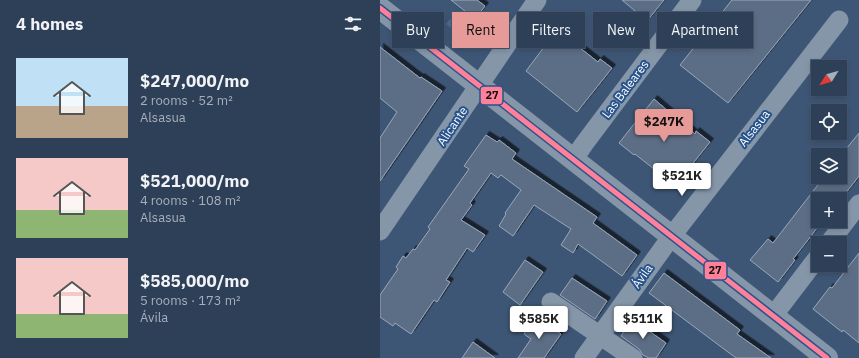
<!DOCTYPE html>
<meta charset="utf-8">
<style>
body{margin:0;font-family:"IBM Plex Sans",sans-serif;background:#36475e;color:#f1f3f6;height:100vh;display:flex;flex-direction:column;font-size:15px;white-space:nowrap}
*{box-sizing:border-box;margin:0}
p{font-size:13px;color:#a7afba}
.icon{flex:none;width:22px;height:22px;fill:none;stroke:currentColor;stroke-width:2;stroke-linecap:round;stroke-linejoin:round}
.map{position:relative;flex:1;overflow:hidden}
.drawer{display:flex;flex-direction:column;background:#2e4058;width:380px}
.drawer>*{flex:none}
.hud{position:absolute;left:12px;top:12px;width:380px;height:36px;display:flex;gap:8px}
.needle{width:26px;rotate:233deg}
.controls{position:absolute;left:431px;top:60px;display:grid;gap:8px}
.controls a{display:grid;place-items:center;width:36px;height:36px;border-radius:0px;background:#2e4058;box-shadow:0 2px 6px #0003,0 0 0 1px #49596e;font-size:20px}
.price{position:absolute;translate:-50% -34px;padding:0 9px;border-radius:4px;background:#fff;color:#222;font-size:13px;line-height:26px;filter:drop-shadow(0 1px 2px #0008)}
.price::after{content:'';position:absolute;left:50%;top:24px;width:12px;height:9px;margin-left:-6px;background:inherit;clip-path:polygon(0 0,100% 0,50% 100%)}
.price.selected{background:#e69b98;color:#111}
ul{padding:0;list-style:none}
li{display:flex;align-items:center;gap:12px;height:100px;padding:0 16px}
li span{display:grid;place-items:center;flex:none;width:112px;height:80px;border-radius:0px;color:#555}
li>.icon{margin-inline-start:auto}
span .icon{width:48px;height:48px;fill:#fffc;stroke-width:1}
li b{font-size:17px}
h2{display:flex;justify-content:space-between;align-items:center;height:48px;padding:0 16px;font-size:17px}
.pill{padding:0 14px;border-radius:0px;background:#2e4058;box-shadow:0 2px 6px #0003,0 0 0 1px #49596e;font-size:14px;line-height:36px}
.pill.selected{background:#e69b98;color:#111}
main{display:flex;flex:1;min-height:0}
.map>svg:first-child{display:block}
</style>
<main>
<section class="drawer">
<h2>4 homes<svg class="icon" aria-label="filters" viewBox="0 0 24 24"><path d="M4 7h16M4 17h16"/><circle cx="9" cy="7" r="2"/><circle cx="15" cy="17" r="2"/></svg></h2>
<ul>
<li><span style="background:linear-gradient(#bfe0f5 60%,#b9a48a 0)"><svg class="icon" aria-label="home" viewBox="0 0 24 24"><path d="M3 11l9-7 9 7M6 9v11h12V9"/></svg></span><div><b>$247,000/mo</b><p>2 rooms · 52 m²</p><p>Alsasua</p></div></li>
<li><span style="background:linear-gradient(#f6c9c9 65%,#8fb573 0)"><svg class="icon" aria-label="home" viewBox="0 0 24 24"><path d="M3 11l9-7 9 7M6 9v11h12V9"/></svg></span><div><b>$521,000/mo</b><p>4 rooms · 108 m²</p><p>Alsasua</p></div></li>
<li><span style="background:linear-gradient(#f6c9c9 70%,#8fb573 0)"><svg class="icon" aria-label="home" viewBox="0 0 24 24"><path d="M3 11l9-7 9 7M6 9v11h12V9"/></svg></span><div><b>$585,000/mo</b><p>5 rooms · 173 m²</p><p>Ávila</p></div></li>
</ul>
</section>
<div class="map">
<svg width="479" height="358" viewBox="0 0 479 358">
<defs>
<filter id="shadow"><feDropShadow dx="3.5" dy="-3.5" stdDeviation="0" flood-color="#0009"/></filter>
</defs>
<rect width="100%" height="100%" fill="#3e5675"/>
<path fill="#4e6b92" d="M76,12L100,30L90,43L66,24Z
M230,12L250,27L241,38L222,23Z"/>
<path fill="#5c6e86" stroke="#99a7b8" filter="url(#shadow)" d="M71,0H97L105,6L95,19Z
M242,0H284L267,21Z
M352,0H431L348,103L300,65Z
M177,30L218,62L220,59L232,68L197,112L146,71Z
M0,47L40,78L41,77L62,91L0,181V138L17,112L0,98Z
M274,99L315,134L316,131L330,142L294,187L283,178L284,177L255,154L254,155L239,143Z
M479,133V176L461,199H438V221H441L438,225V227L413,259L415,260L398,282L370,260L388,239L393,243L444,177H460V155L461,153L462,154Z
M106,135L117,142L119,140L136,153L132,159L217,217L213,223L257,255L242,276L198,244L193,253L181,245L191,229L154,205L133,236L119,226L126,214L125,213L141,190L121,175L118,178L111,173L90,203L92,205L81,220L105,235L93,252L87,248L66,280L70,282L57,302L54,300L31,334L15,323L13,326L0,317V295L18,269L16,267L23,256L26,258L33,249L35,250L50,229L48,227L89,169L84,166Z
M479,253V343L463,330L462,332L433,309L450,287L452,288Z
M145,260L163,272L140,305L123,292Z
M284,273L360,330L357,334L391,358H356L269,293Z
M192,278L227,301L215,319L180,295Z
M156,317L181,334L164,358H138L151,339L144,334Z
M252,319L286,343L276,358H269L263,355L259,349L241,336Z
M93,342L115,358H82Z"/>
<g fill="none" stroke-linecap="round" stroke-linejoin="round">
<path stroke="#8596a9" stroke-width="19" d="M193,160L204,144L312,0
M0,231L157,0
M449,243L479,204
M171,302L253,358
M393,316L438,257
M204,358L291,237L459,20"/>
<path stroke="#8596a9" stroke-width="22" d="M0,8L447,358"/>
<g stroke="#28538b" stroke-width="8">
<path id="bus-1" d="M0,8L447,358"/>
</g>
<use href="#bus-1" stroke="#ff8098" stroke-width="5"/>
</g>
<g text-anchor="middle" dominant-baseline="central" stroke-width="4" stroke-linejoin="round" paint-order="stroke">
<g font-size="12" fill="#fff" stroke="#28538b">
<text transform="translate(245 89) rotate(-53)">Las Baleares</text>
<text transform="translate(72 126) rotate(-56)">Alicante</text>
<text transform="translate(374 128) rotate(-52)">Alsasua</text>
<text transform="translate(262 276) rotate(-55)">Ávila</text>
</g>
</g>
<g stroke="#28538b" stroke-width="1.5">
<rect x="100" y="86" width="23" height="19" rx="4" fill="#ff8098"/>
<rect x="324" y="261" width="23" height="19" rx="4" fill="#ff8098"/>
</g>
<g font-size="11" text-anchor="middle" font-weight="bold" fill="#111">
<text x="112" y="99">27</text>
<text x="335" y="274">27</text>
</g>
</svg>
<div class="controls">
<a><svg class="needle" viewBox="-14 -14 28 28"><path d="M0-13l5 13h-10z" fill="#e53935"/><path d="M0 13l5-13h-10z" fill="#a7afba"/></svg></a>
<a><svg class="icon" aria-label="locate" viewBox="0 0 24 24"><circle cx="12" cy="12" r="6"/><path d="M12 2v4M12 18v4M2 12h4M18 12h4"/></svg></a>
<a><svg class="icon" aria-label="layers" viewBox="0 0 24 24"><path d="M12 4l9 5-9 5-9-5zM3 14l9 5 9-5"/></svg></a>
<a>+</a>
<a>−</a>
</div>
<b class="price selected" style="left:284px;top:143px">$247K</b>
<b class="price" style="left:302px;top:197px">$521K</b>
<b class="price" style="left:159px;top:340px">$585K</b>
<b class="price" style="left:263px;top:340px">$511K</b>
<div class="hud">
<a class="pill">Buy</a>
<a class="pill selected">Rent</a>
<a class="pill">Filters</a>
<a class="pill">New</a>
<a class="pill">Apartment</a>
</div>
</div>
</main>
